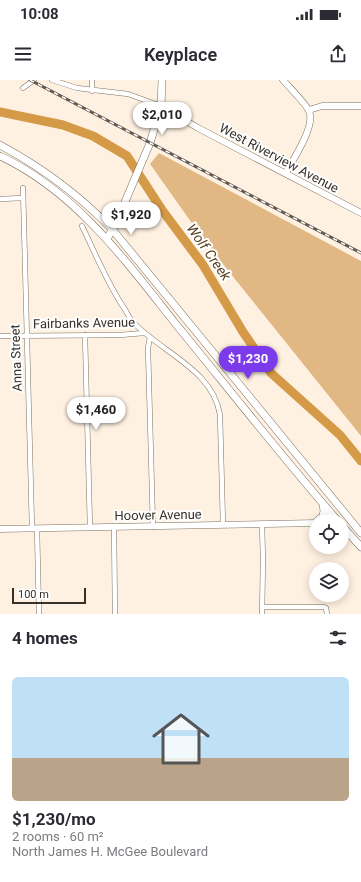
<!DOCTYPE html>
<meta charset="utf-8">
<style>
body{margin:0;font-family:Roboto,sans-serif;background:#f2f2f3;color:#2b2b33;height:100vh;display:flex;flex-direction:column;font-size:15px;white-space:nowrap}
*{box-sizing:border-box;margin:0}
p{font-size:13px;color:#7c7c81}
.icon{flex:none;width:22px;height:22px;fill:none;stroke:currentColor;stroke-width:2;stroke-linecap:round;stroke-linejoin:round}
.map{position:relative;height:534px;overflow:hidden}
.drawer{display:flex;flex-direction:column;background:#fff;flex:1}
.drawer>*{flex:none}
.tools{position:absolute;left:309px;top:434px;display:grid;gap:8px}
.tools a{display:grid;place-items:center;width:40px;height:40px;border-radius:50%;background:#fff;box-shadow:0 2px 10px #0003;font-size:20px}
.scale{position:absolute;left:12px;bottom:10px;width:74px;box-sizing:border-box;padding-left:4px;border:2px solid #36302a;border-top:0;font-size:11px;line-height:14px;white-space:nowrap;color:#36302a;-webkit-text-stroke:3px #fff;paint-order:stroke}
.price{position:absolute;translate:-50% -34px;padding:0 9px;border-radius:14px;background:#fff;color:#222;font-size:13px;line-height:26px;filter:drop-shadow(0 1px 2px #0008)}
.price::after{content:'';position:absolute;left:50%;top:24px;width:12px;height:9px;margin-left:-6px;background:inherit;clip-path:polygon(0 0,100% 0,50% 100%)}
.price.selected{background:#7c3aed;color:#fff}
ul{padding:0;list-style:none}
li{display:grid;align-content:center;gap:8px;height:212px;padding:0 12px}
li span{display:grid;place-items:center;height:124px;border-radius:6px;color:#555}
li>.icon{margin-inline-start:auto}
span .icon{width:72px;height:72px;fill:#fffc;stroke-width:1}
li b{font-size:17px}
h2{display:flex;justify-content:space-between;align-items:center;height:48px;padding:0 12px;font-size:17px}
.status{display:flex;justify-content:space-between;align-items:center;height:28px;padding:0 20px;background:#fff;direction:ltr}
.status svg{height:11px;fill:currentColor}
header{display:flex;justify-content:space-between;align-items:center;height:52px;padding:0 12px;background:#fff;font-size:18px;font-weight:600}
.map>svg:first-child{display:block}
</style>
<div class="status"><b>10:08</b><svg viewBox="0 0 49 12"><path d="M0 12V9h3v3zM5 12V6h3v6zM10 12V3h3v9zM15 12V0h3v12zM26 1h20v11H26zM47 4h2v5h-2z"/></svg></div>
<header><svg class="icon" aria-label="menu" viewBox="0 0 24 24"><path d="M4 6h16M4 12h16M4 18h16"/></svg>Keyplace<svg class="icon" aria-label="share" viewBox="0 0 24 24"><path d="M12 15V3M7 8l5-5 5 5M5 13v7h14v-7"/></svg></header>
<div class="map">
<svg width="361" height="534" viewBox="0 0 361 534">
<rect width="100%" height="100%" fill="#fff1e1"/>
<path fill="#e1b884" d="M159,73L361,181V356L206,163L150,84Z"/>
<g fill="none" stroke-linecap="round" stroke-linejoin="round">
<path stroke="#d59a47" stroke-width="9" d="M0,32L63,45L93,56L127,76L162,130L203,185L243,252L271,293L340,355L361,381"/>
<g stroke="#7d7163" stroke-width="5.5">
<path id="minor" d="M52,0L77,8L128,14L161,26
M92,0V11
M23,8L34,0
M23,108L32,448
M0,119L23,118
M82,146C95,173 106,200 122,225C126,230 128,236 132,241C160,272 213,289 220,335L223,444
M85,255L90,448
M0,256L120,255L144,253
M150,257L148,268L153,447
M114,447L115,534
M37,448L39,534
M262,527H324L326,528L327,534
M262,534L263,480L262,444"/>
</g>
<g stroke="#7d7163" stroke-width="7">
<path id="tertiary" d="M283,0C289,7 306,24 309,31C316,46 293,79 286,93
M161,26L198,48L361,133
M309,30L322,26H361
M0,449L316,443"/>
</g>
<g stroke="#7d7163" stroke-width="8">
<path id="secondary" d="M0,65C43,88 78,114 112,149L361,453
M0,76C75,111 125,180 175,243C229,309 282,377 338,441
M107,159L116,143L150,63L161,26L162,0
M317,441L323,436L324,431L323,424
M342,446L361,467"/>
</g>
<use href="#minor" stroke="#fff" stroke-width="4.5"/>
<use href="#tertiary" stroke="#fff" stroke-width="6"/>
<use href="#secondary" stroke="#fff" stroke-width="7"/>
<g stroke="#625a52" stroke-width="3">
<path id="rail" d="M30,0L361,173"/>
</g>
<use href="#rail" stroke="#fff" stroke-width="1.5" stroke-dasharray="4.5" stroke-linecap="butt"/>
</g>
<g text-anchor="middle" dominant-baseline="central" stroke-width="4" stroke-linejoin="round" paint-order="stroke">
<g font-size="13" fill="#36302a" stroke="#fff">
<text transform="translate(279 78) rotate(28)">West Riverview Avenue</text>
<text transform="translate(84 243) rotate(-1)">Fairbanks Avenue</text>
<text transform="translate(16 278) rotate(-92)">Anna Street</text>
<text transform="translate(158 435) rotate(-1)">Hoover Avenue</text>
</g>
<g font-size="14" font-style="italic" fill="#5b4220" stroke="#fff">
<text transform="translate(209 172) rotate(55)">Wolf Creek</text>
</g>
</g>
</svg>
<div class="tools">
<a><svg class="icon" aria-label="locate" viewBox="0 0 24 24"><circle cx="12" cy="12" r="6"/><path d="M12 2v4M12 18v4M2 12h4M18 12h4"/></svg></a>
<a><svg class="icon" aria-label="layers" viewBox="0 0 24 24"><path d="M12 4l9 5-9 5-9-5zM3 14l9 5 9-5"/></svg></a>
</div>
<div class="scale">100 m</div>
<b class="price" style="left:162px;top:56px">$2,010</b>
<b class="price" style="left:131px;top:156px">$1,920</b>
<b class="price selected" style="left:248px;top:300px">$1,230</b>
<b class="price" style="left:96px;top:351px">$1,460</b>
</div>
<section class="drawer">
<h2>4 homes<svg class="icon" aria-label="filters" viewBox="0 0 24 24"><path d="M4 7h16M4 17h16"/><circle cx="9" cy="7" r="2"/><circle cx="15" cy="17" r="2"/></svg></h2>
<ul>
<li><span style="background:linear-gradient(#bfe0f5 65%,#b9a48a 0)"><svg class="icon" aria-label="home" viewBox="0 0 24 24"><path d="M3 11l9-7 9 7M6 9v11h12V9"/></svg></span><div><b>$1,230/mo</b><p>2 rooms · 60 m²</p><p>North James H. McGee Boulevard</p></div></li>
</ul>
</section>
